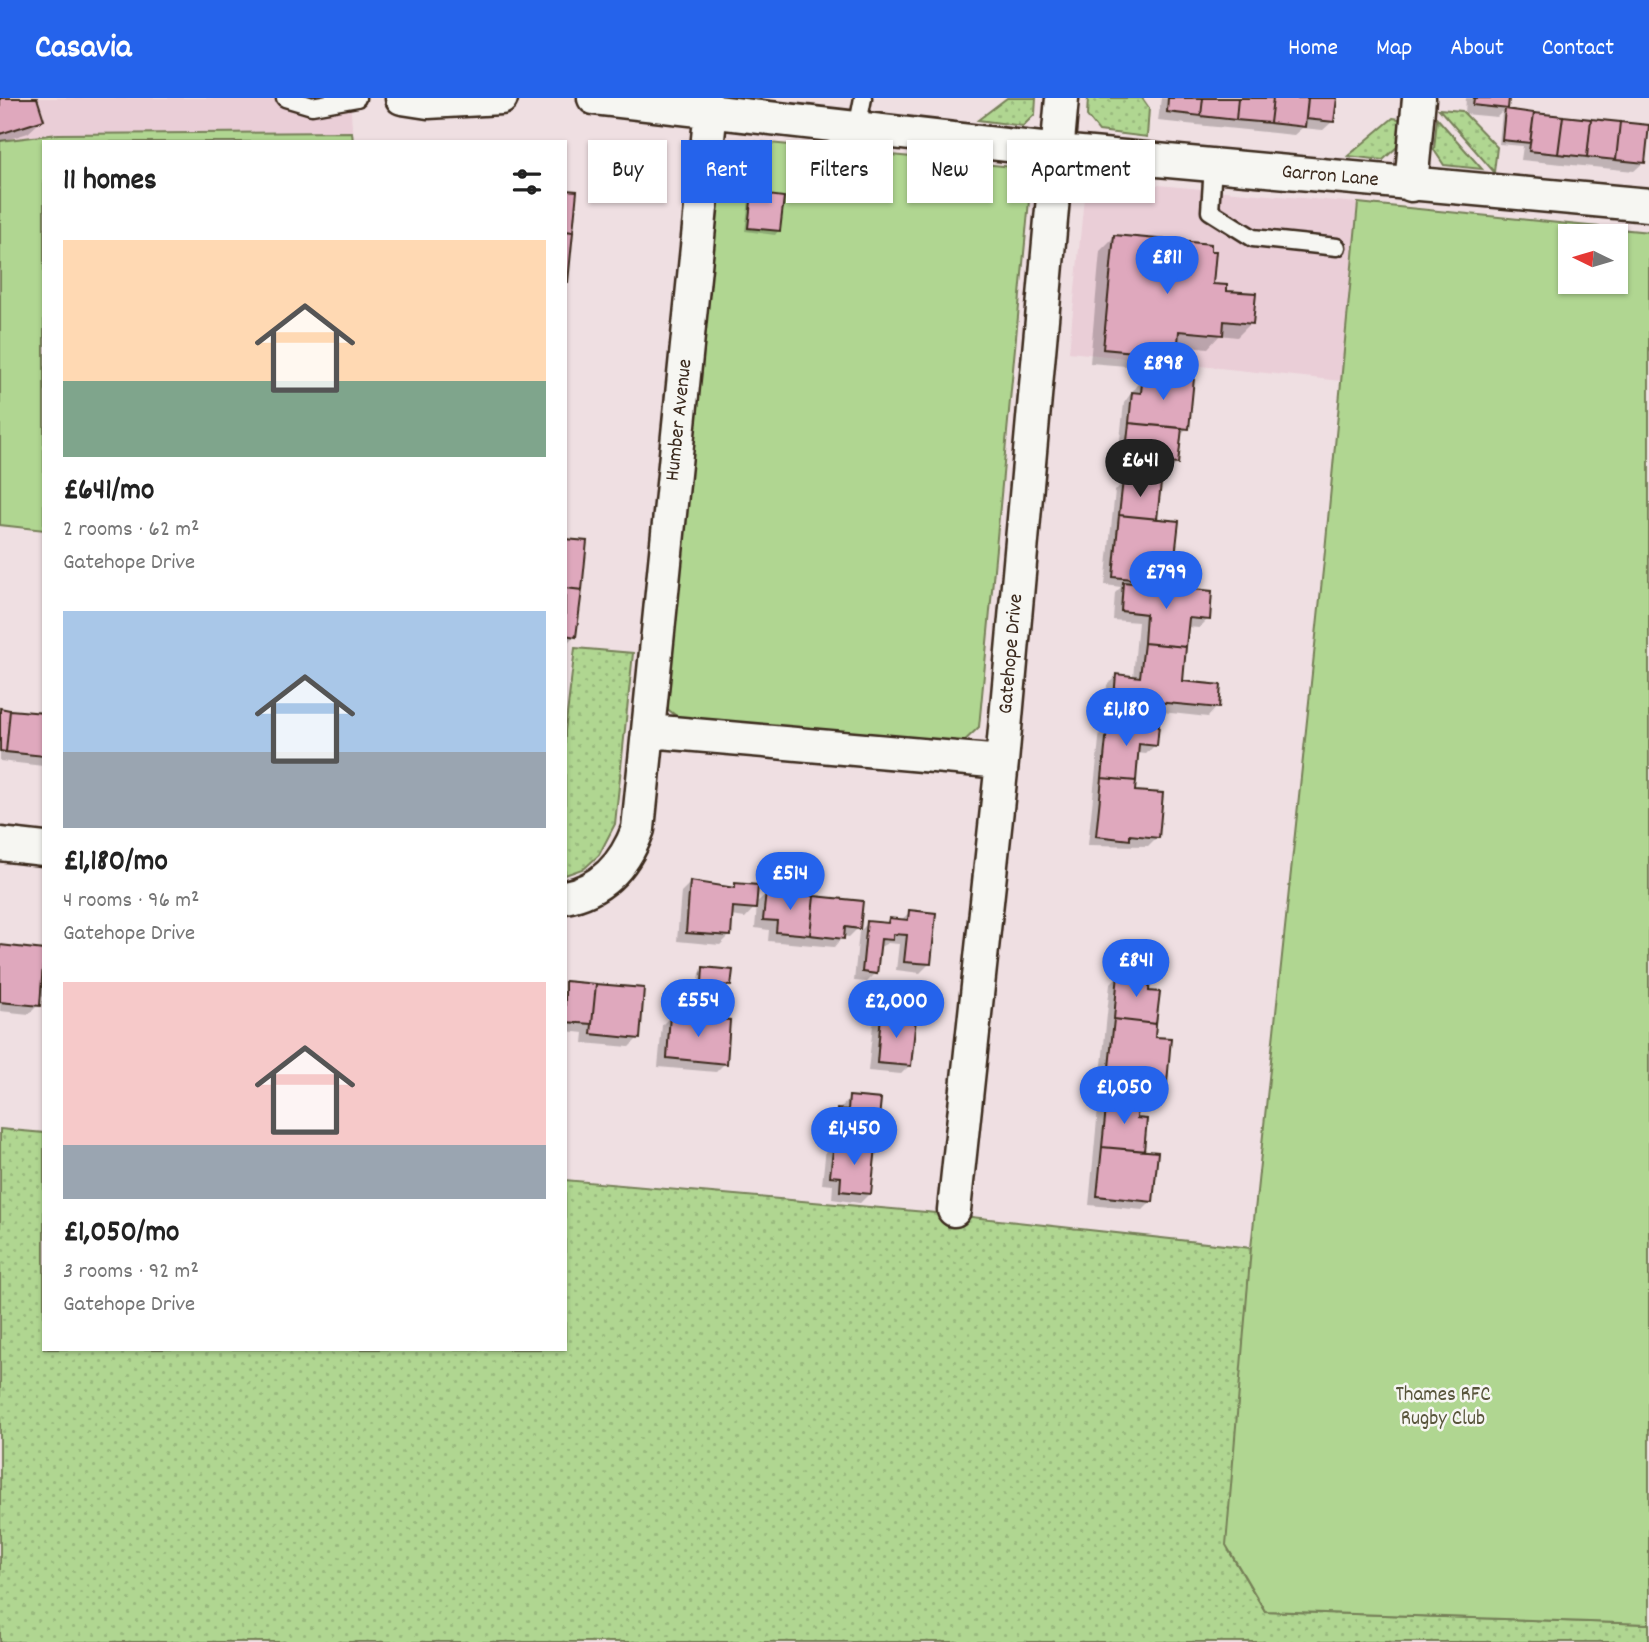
<!DOCTYPE html>
<meta charset="utf-8">
<style>
body{margin:0;font-family:Dekko,sans-serif;background:#f6f6f6;color:#222;height:100vh;display:flex;flex-direction:column;font-size:26px;white-space:nowrap}
*{box-sizing:border-box;margin:0}
p{font-size:23px;color:#767676}
.icon{flex:none;width:38px;height:38px;fill:none;stroke:currentColor;stroke-width:2;stroke-linecap:round;stroke-linejoin:round}
.map{position:relative;flex:1;overflow:hidden}
.side{position:absolute;left:42px;top:42px;width:525px;height:1211px;display:flex;flex-direction:column;background:#fff;border-radius:0px;box-shadow:0 2px 5px #0004}
.side>*{flex:none}
.top-card{position:absolute;left:588px;top:42px;width:665px;height:63px;display:flex;gap:14px}
.needle{width:46px;rotate:275deg}
.controls{position:absolute;left:1558px;top:126px;display:grid;gap:14px}
.controls a{display:grid;place-items:center;width:70px;height:70px;border-radius:0px;background:#fff;box-shadow:0 2px 5px #0004;font-size:35px}
.price{position:absolute;translate:-50% -60px;padding:0 16px;border-radius:24px;background:#2563eb;color:#fff;font-size:23px;line-height:46px;filter:drop-shadow(0 2px 4px #0008)}
.price::after{content:'';position:absolute;left:50%;top:42px;width:21px;height:16px;margin-left:-10px;background:inherit;clip-path:polygon(0 0,100% 0,50% 100%)}
.price.on{background:#222;color:#fff}
ul{padding:0;list-style:none}
li{display:grid;align-content:center;gap:14px;height:371px;padding:0 21px}
li span{display:grid;place-items:center;height:217px;border-radius:0px;color:#555}
li>.icon{margin-inline-start:auto}
span .icon{width:126px;height:126px;fill:#fffc;stroke-width:1}
li b{font-size:30px}
h2{display:flex;justify-content:space-between;align-items:center;height:84px;padding:0 21px;font-size:30px}
.chip{padding:0 24px;border-radius:0px;background:#fff;box-shadow:0 2px 5px #0004;font-size:24px;line-height:63px}
.chip.on{background:#2563eb;color:#fff}
header{display:flex;align-items:center;gap:42px;box-sizing:border-box;height:98px;padding:0 35px;background:#2563eb;color:#fff}
header strong{font-size:33px}
nav{display:flex;gap:38px;margin-inline-start:auto;font-size:24px}
.map>svg:first-child{display:block}
</style>
<header>
<strong>Casavia</strong>
<nav><a>Home</a><a>Map</a><a>About</a><a>Contact</a></nav>
</header>
<div class="map">
<svg width="1649" height="1544" viewBox="0 0 1649 1544">
<defs>
<pattern id="grass-dots" width="8" height="8" patternUnits="userSpaceOnUse" patternTransform="scale(1.75)"><rect width="8" height="8" fill="#b0d691"/><path d="M2 2h.1M6 6h.1" fill="none" stroke="#98b87d" stroke-width="1.8" stroke-linecap="round"/></pattern>
</defs>
<rect width="100%" height="100%" fill="#efdfe2"/>
<filter id="ink" filterUnits="userSpaceOnUse"><feTurbulence type="fractalNoise" baseFrequency=".0143" numOctaves="2"/><feDisplacementMap in="SourceGraphic" scale="14" xChannelSelector="R" yChannelSelector="G"/><feConvolveMatrix kernelMatrix="1 2 1 2 8 2 1 2 1" color-interpolation-filters="sRGB"/></filter>
<g filter="url(#ink)">
<path fill="#eaced7" d="M0,0H350L353,44H44V432L0,427Z
M1102,82L1358,105L1341,283L1069,254L1084,99L1090,88Z"/>
<path fill="url(#grass-dots)" stroke="#768058" stroke-width="2" d="M1007,0H1036L1035,16L1023,28L978,22Z
M1088,0H1142L1149,10L1147,39L1099,33L1087,18Z
M1439,11L1462,13L1497,49L1494,74Z
M1393,20L1400,21L1397,49L1383,62L1348,58Z
M1437,20L1482,71L1444,67L1434,52Z
M575,550L633,555L615,726L599,757L585,770L565,777V633Z
M0,1031L44,1035V1251H565V1082L926,1114L1251,1150L1229,1453L1265,1513L1649,1526V1544H0Z"/>
<path fill="#b0d691" stroke="#768058" stroke-width="2" fill-rule="evenodd" d="M352,34L353,44H44V432L0,427V43L58,36Z
M748,43L1013,69L1030,92L979,629L958,649L684,624L665,609L716,61L729,62Z
M1358,105L1649,134V1526L1265,1513L1226,1447L1251,1150L1325,453ZM1615,138V184H1570V138Z"/>
<path fill="#0003" d="M0,0H38L35,1L42,22L28,35L0,44Z
M1161,0H1335L1333,23L1323,32L1302,30L1294,37L1158,23Z
M1466,0H1507L1503,13L1647,29L1644,64L1634,73L1521,62L1523,48L1499,46L1502,14L1497,19L1465,16Z
M753,97L779,132L775,137L745,133L749,101Z
M1114,139L1225,194L1251,225L1237,239L1220,237L1208,250L1176,247L1175,257L1162,271L1090,265L1100,153Z
M1144,277L1187,330L1179,338L1177,365L1168,374L1117,369L1124,305Z
M1124,383L1156,423L1171,484L1164,490L1208,521L1199,530L1187,529L1181,584L1217,609L1208,619L1106,608L1107,587L1116,578L1133,580L1138,524L1113,522L1115,495L1121,489L1105,487L1115,393Z
M565,443L574,538L565,547Z
M0,612L44,617L43,668L0,663Z
M1109,623L1155,647L1146,656L1137,655L1133,694L1157,739L1148,748L1088,747L1100,632Z
M690,785L732,791L736,787L754,807L767,795L858,830L849,839L843,838L834,849L768,843L769,832L755,830L757,807L745,820L731,818L729,838L720,847L677,843L681,794Z
M910,814L929,866L920,875L896,872L899,846L888,845L878,850L876,875L867,884L854,883L859,834L868,825L885,827L889,822L900,823Z
M0,849L44,853V899L39,898L38,907L29,916L0,913Z
M704,871L729,888L725,892L698,889L700,875Z
M1119,877L1147,894L1153,940L1165,984L1156,993L1100,987L1110,886Z
M565,885L642,892L638,940L629,949L583,945L584,935L565,933Z
M671,918L725,965L716,974L658,969L662,927Z
M882,918L910,967L901,976L868,973L873,927Z
M850,1000L869,1096L860,1105L832,1101L833,1087L822,1086L829,1022Z
M1107,1002L1135,1021L1152,1103L1143,1112L1089,1107L1098,1011Z"/>
<path fill="#dfa8bd" stroke="#3b2a1e" stroke-width="2" d="M0,0H37L44,22L0,36Z
M1168,0H1203L1201,18L1167,14Z
M1203,0H1238L1236,22L1201,18Z
M1238,0H1273L1270,25L1236,22Z
M1273,0H1308L1305,29L1270,25Z
M1308,0H1337L1334,24L1306,21Z
M1474,0H1509L1508,11L1473,7Z
M1505,11L1534,15L1530,45L1502,42Z
M1534,15L1563,18L1558,56L1529,53Z
M1563,18L1591,21L1587,59L1558,56Z
M1591,21L1620,24L1616,62L1587,59Z
M1620,24L1649,27L1645,65L1616,62Z
M565,92L577,93L573,134L565,133Z
M752,95L784,99L780,133L748,130Z
M565,133L573,134L568,184H565Z
M1114,137L1211,146V153H1216L1213,186L1227,187V193L1256,195L1253,226L1224,223L1223,237L1179,233L1177,258L1103,251Z
M1143,275L1194,280L1189,331L1129,325L1132,294L1141,295Z
M1129,325L1182,330L1178,366L1125,361Z
M1123,382L1161,385L1157,421L1119,417Z
M1119,417L1179,423L1172,485L1113,479Z
M565,441L587,443L582,492L565,490Z
M1123,484L1212,493L1210,522L1189,520L1186,549L1144,545L1146,516L1121,513Z
M565,490L582,492L576,539L565,537Z
M1144,545L1186,549L1183,583L1221,587L1219,610L1114,600L1116,576L1140,579Z
M0,610L10,612L6,654L0,653Z
M10,612L44,615V658L6,654Z
M1108,621L1159,626L1157,648L1139,646L1136,683L1102,680Z
M1102,680L1136,683L1135,693L1163,695L1159,740L1130,737V742L1096,738Z
M690,783L735,790V785L758,787L756,811L733,809L731,838L686,835Z
M766,793L814,798L810,837L776,834L777,823L763,822Z
M814,798L863,803L860,831L845,829L844,841L810,837Z
M909,812L936,815L931,866L904,864L907,837L893,836V842L881,841L877,876L862,874L867,823L888,825L889,820L908,822Z
M0,847L44,852L40,908L0,904Z
M703,869L733,872L731,888L702,885Z
M1118,875L1150,878L1149,893L1160,894L1156,926L1114,921Z
M565,883L596,886L592,926L565,924Z
M596,886L644,890L640,941L591,936Z
M670,916L730,922L727,966L667,960Z
M881,916L916,920L911,968L877,965Z
M1114,921L1156,926L1155,939L1171,940L1167,985L1108,979Z
M849,998L881,1001L876,1049L834,1044L837,1011L848,1012Z
M1107,1000L1138,1004L1137,1020L1147,1021L1144,1053L1102,1049Z
M834,1044L876,1049L871,1096L840,1093L841,1079L830,1078Z
M1102,1049L1158,1054L1153,1104L1097,1098Z"/>
<g fill="none" stroke-linecap="round" stroke-linejoin="round">
<g stroke="#3b2a1e" stroke-width="21">
<path id="lane" d="M285,0L312,8L357,0
M857,31L863,0
M1213,68L1210,113L1253,140L1337,149"/>
</g>
<g stroke="#3b2a1e" stroke-width="37">
<path id="street" d="M402,0L428,4L501,0
M594,0L1059,53L1649,107
M1411,87L1419,0
M649,633L1002,664
M0,746L44,751
M565,799C603,792 625,766 638,731L711,11
M954,1112L1002,664L1062,0"/>
</g>
<use href="#lane" stroke="#f6f6f2" stroke-width="16"/>
<use href="#street" stroke="#f6f6f2" stroke-width="32"/>
</g>
</g>
<g text-anchor="middle" dominant-baseline="central" stroke-width="5" stroke-linejoin="round" paint-order="stroke">
<g font-size="21" fill="#3b2a1e" stroke="#f6f6f2">
<text transform="translate(1330 79) rotate(5)">Garron Lane</text>
<text transform="translate(680 322) rotate(-84)">Humber Avenue</text>
<text transform="translate(1012 556) rotate(-85)">Gatehope Drive</text>
</g>
<g font-size="21" fill="#58553b" stroke="#f6f6f2">
<text x="1443" y="1298">Thames RFC<tspan x="1443" dy="24">Rugby Club</tspan></text>
</g>
</g>
</svg>
<div class="controls">
<a><svg class="needle" viewBox="-14 -14 28 28"><path d="M0-13l5 13h-10z" fill="#e53935"/><path d="M0 13l5-13h-10z" fill="#767676"/></svg></a>
</div>
<b class="price" style="left:1167px;top:198px">£811</b>
<b class="price" style="left:1163px;top:304px">£898</b>
<b class="price on" style="left:1140px;top:401px">£641</b>
<b class="price" style="left:1166px;top:513px">£799</b>
<b class="price" style="left:1126px;top:650px">£1,180</b>
<b class="price" style="left:790px;top:814px">£514</b>
<b class="price" style="left:1136px;top:901px">£841</b>
<b class="price" style="left:698px;top:941px">£554</b>
<b class="price" style="left:896px;top:942px">£2,000</b>
<b class="price" style="left:1124px;top:1028px">£1,050</b>
<b class="price" style="left:854px;top:1069px">£1,450</b>
<div class="top-card">
<a class="chip">Buy</a>
<a class="chip on">Rent</a>
<a class="chip">Filters</a>
<a class="chip">New</a>
<a class="chip">Apartment</a>
</div>
<section class="side">
<h2>11 homes<svg class="icon" aria-label="filters" viewBox="0 0 24 24"><path d="M4 7h16M4 17h16"/><circle cx="9" cy="7" r="2"/><circle cx="15" cy="17" r="2"/></svg></h2>
<ul>
<li><span style="background:linear-gradient(#ffd9b3 65%,#7fa58c 0)"><svg class="icon" aria-label="home" viewBox="0 0 24 24"><path d="M3 11l9-7 9 7M6 9v11h12V9"/></svg></span><div><b>£641/mo</b><p>2 rooms · 62 m²</p><p>Gatehope Drive</p></div></li>
<li><span style="background:linear-gradient(#a9c7e8 65%,#9aa5b1 0)"><svg class="icon" aria-label="home" viewBox="0 0 24 24"><path d="M3 11l9-7 9 7M6 9v11h12V9"/></svg></span><div><b>£1,180/mo</b><p>4 rooms · 96 m²</p><p>Gatehope Drive</p></div></li>
<li><span style="background:linear-gradient(#f6c9c9 75%,#9aa5b1 0)"><svg class="icon" aria-label="home" viewBox="0 0 24 24"><path d="M3 11l9-7 9 7M6 9v11h12V9"/></svg></span><div><b>£1,050/mo</b><p>3 rooms · 92 m²</p><p>Gatehope Drive</p></div></li>
</ul>
</section>
</div>
